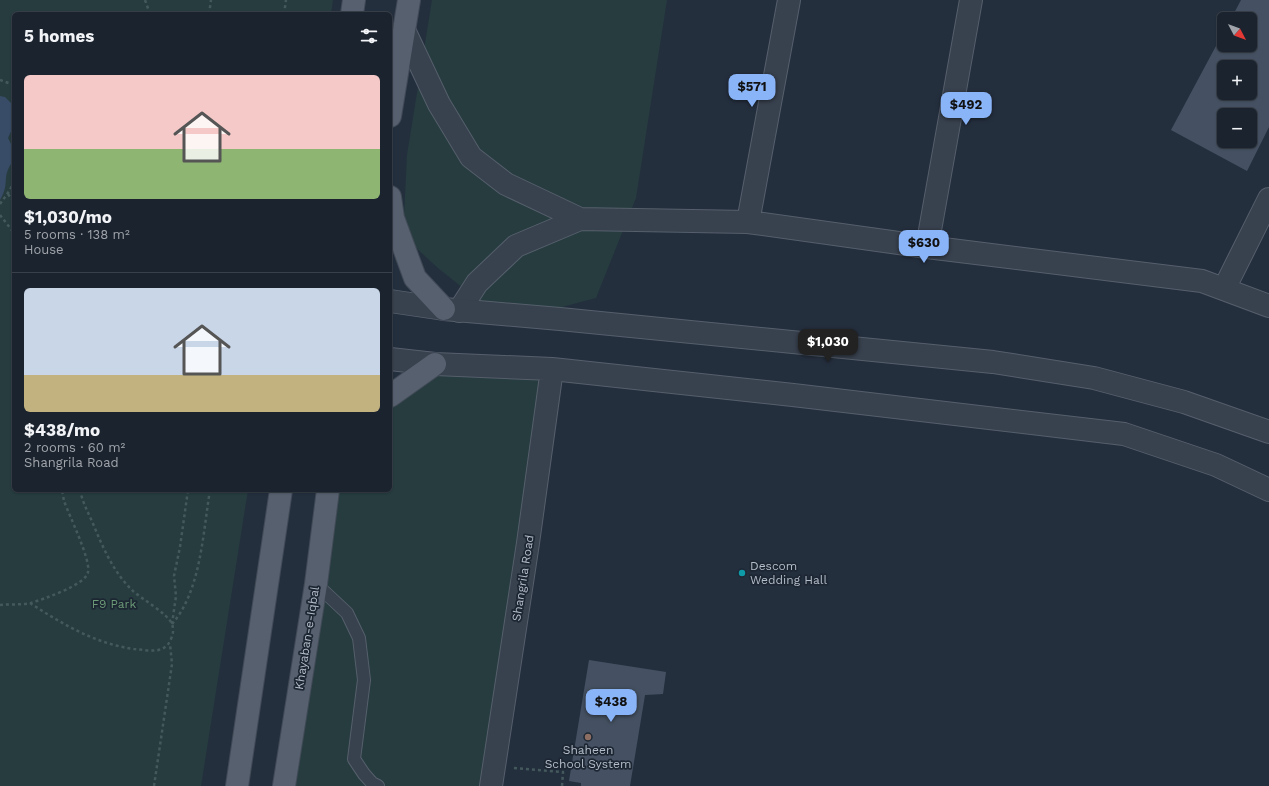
<!DOCTYPE html>
<meta charset="utf-8">
<style>
body{margin:0;font-family:"Work Sans",sans-serif;background:#242b36;color:#f1f3f6;height:100vh;display:flex;flex-direction:column;font-size:15px;white-space:nowrap}
*{box-sizing:border-box;margin:0}
p{font-size:13px;color:#a0a4aa}
.icon{flex:none;width:22px;height:22px;fill:none;stroke:currentColor;stroke-width:2;stroke-linecap:round;stroke-linejoin:round}
.map{position:relative;flex:1;overflow:hidden}
.drawer{position:absolute;left:12px;top:12px;width:380px;height:480px;display:flex;flex-direction:column;background:#1b232e;border-radius:6px;box-shadow:0 1px 3px #0004,0 0 0 1px #39404a}
.drawer>*{flex:none}
.needle{width:26px;rotate:131deg}
.fabs{position:absolute;left:1217px;top:12px;display:grid;gap:8px}
.fabs a{display:grid;place-items:center;width:40px;height:40px;border-radius:6px;background:#1b232e;box-shadow:0 1px 3px #0004,0 0 0 1px #39404a;font-size:20px}
.price{position:absolute;translate:-50% -34px;padding:0 9px;border-radius:8px;background:#8ab4f8;color:#111;font-size:13px;line-height:26px;filter:drop-shadow(0 1px 2px #0008)}
.price::after{content:'';position:absolute;left:50%;top:24px;width:12px;height:9px;margin-left:-6px;background:inherit;clip-path:polygon(0 0,100% 0,50% 100%)}
.price.active{background:#222;color:#fff}
ul{padding:0;list-style:none}
li{display:grid;align-content:center;gap:8px;height:212px;padding:0 12px}
li+li{border-top:1px solid #39404a}
li span{display:grid;place-items:center;height:124px;border-radius:6px;color:#555}
li>.icon{margin-inline-start:auto}
span .icon{width:72px;height:72px;fill:#fffc;stroke-width:1}
li b{font-size:17px}
h2{display:flex;justify-content:space-between;align-items:center;height:48px;padding:0 12px;font-size:17px}
.map>svg:first-child{display:block}
</style>
<div class="map">
<svg width="1269" height="786" viewBox="0 0 1269 786">
<rect width="100%" height="100%" fill="#242f3e"/>
<path fill="#263c3f" d="M0,0H333L331,14H14V490H248L201,786H0Z
M432,0H667L636,198L596,298L505,322L438,268L403,236L407,155Z
M552,369L489,786H284L328,490H390V396L424,370Z"/>
<path fill="#394c67" d="M0,96L5,97L14,106V125L8,138L14,150V160C0,177 11,182 0,200Z"/>
<path fill="#455162" fill-rule="evenodd" d="M1241,0H1269V127L1247,171L1171,130L1224,31V45H1250V19H1231ZM1224,67H1250V93H1224ZM1224,115H1250V141H1224Z
M589,660L666,672L663,694L645,695L630,786H581V783L569,781Z"/>
<g fill="none" stroke-linecap="round" stroke-linejoin="round">
<g stroke="#565f6c" stroke-width="14">
<path id="service" d="M316,584L347,613L359,638L364,680L354,759L364,774L372,783L378,786"/>
</g>
<g stroke="#565f6c" stroke-width="24">
<path id="minor" d="M404,30L439,104L471,157L506,184L580,219
M748,222L789,0
M927,247L971,0
M1224,289L1269,199
M459,311L477,283L516,246L580,219L748,222L927,247L1202,281L1269,306"/>
</g>
<g stroke="#565f6c" stroke-width="24">
<path id="tertiary" d="M390,301L444,309L560,319L993,362L1094,378L1184,402L1269,432
M390,359L435,364L552,369L793,395L1124,434L1216,465L1269,490
M491,786L528,543L552,369"/>
</g>
<g stroke="#414a57" stroke-width="24">
<path id="primary" d="M352,14L354,0
M390,116L409,0
M390,197L393,218L415,278L444,309
M390,396L435,364
M237,786L281,490
M284,786L316,584L328,490"/>
</g>
<path stroke="#44595c" stroke-width="2.5" stroke-dasharray="3 3" stroke-linecap="butt" d="M145,0L150,14
M209,14L211,0
M284,14L286,0
M0,80L14,85
M14,166V171
M8,194L14,202
M0,204L10,190L14,181
M0,215L14,233
M30,603C62,624 96,644 134,649C148,650 165,655 171,639C173,634 174,630 172,624C167,613 143,600 133,591C114,573 104,550 94,526C89,514 83,504 80,490
M0,605C10,604 21,605 31,603C43,599 86,585 88,572C91,560 69,515 64,501L62,490
M172,624C201,591 203,532 210,490
M172,624L176,596L174,576L180,547L188,490
M514,768L563,772L562,786
M154,786L172,664L170,644"/>
<use href="#service" stroke="#38414e" stroke-width="12"/>
<use href="#minor" stroke="#38414e" stroke-width="22"/>
<use href="#tertiary" stroke="#38414e" stroke-width="22"/>
<use href="#primary" stroke="#56606e" stroke-width="22"/>
</g>
<circle fill="#0f9aa8" stroke="#1d2633" stroke-width="1.5" cx="742" cy="573" r="4"/>
<circle fill="#8d6e63" stroke="#1d2633" stroke-width="1.5" cx="588" cy="737" r="4"/>
<g text-anchor="middle" dominant-baseline="central" stroke-width="3.5" stroke-linejoin="round" paint-order="stroke">
<g font-size="12" fill="#b4bcc9" stroke="#1d2633" text-anchor="start">
<text x="750" y="566">Descom<tspan x="750" dy="14">Wedding Hall</tspan></text>
<text x="588" y="750" text-anchor="middle">Shaheen<tspan x="588" dy="14">School System</tspan></text>
</g>
<g font-size="12" fill="#b4bcc9" stroke="#1d2633">
<text transform="translate(523 578) rotate(-81)">Shangrila Road</text>
<text transform="translate(307 638) rotate(-81)">Khayaban-e-Iqbal</text>
</g>
<g font-size="12" fill="#6b9a76" stroke="#1d2633">
<text x="114" y="604">F9 Park</text>
</g>
</g>
</svg>
<div class="fabs">
<a><svg class="needle" viewBox="-14 -14 28 28"><path d="M0-13l5 13h-10z" fill="#e53935"/><path d="M0 13l5-13h-10z" fill="#a0a4aa"/></svg></a>
<a>+</a>
<a>−</a>
</div>
<b class="price" style="left:752px;top:108px">$571</b>
<b class="price" style="left:966px;top:126px">$492</b>
<b class="price" style="left:924px;top:264px">$630</b>
<b class="price active" style="left:828px;top:363px">$1,030</b>
<b class="price" style="left:611px;top:723px">$438</b>
<section class="drawer">
<h2>5 homes<svg class="icon" aria-label="filters" viewBox="0 0 24 24"><path d="M4 7h16M4 17h16"/><circle cx="9" cy="7" r="2"/><circle cx="15" cy="17" r="2"/></svg></h2>
<ul>
<li><span style="background:linear-gradient(#f6c9c9 60%,#8fb573 0)"><svg class="icon" aria-label="home" viewBox="0 0 24 24"><path d="M3 11l9-7 9 7M6 9v11h12V9"/></svg></span><div><b>$1,030/mo</b><p>5 rooms · 138 m²</p><p>House</p></div></li>
<li><span style="background:linear-gradient(#c9d6e8 70%,#c2b280 0)"><svg class="icon" aria-label="home" viewBox="0 0 24 24"><path d="M3 11l9-7 9 7M6 9v11h12V9"/></svg></span><div><b>$438/mo</b><p>2 rooms · 60 m²</p><p>Shangrila Road</p></div></li>
</ul>
</section>
</div>
